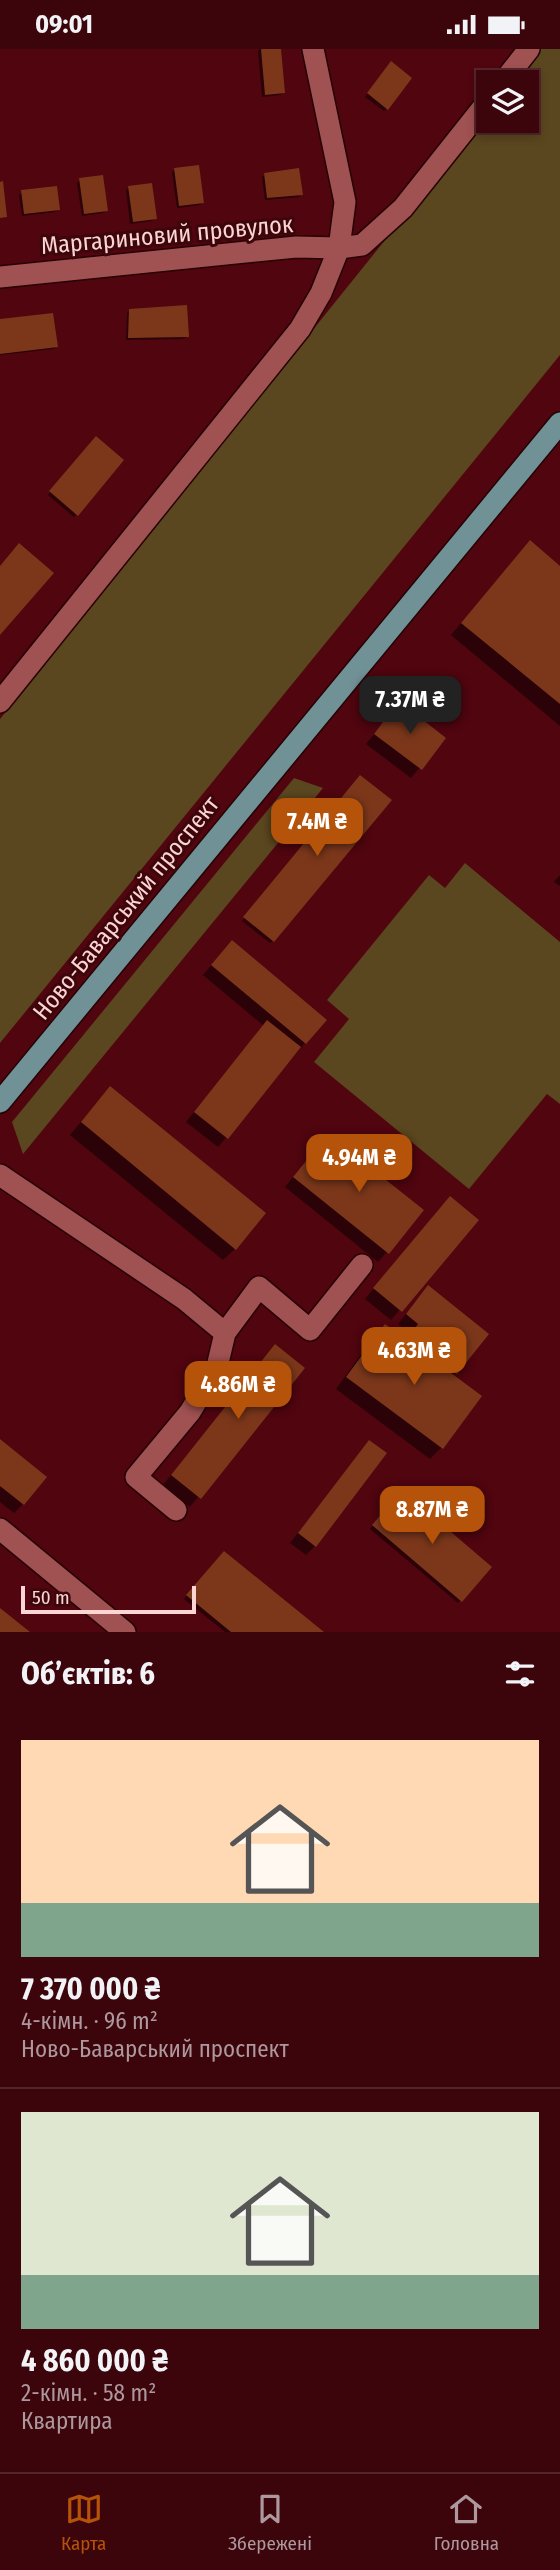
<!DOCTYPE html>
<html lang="uk">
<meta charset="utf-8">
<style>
body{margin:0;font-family:"Fira Sans Condensed",sans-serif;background:#471219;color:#f1f3f6;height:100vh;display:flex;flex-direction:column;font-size:26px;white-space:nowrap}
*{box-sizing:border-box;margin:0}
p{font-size:23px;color:#ac989d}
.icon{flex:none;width:38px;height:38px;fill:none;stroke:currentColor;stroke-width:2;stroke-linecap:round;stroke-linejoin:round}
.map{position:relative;height:1583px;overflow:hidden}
.side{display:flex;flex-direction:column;background:#3c040b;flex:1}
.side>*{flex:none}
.tools{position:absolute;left:476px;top:21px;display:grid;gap:14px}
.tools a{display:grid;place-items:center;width:63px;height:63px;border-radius:0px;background:#3c040b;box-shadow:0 4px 10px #0003,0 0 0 2px #55252c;font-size:35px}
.scale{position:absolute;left:21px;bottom:18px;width:175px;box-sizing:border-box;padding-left:7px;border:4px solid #fad5d3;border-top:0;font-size:19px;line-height:24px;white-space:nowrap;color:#fad5d3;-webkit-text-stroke:5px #3d060b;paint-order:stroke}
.price{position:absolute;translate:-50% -60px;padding:0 16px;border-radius:14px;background:#b45309;color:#fff;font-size:23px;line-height:46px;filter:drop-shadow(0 2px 4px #0008)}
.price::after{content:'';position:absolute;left:50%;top:42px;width:21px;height:16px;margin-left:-10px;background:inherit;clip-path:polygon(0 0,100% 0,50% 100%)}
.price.active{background:#222;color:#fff}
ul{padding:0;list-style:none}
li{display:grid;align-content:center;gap:14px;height:371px;padding:0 21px}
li+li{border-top:2px solid #55252c}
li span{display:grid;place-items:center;height:217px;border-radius:0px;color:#555}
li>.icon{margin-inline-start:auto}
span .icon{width:126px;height:126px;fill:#fffc;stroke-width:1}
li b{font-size:30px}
h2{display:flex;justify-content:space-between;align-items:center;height:84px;padding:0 21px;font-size:30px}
.status{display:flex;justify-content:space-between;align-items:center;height:49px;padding:0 35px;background:#3c040b;direction:ltr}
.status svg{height:19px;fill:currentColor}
.menu{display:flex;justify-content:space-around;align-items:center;height:98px;border-top:2px solid #55252c;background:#3c040b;font-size:19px;color:#ac989d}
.menu a{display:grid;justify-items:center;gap:4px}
.menu .active{color:#b45309}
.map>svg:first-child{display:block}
</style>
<div class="status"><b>09:01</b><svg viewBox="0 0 49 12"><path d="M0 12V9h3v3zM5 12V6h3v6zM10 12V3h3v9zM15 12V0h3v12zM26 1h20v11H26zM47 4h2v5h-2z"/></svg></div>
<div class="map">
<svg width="560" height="1583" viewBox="0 0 560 1583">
<rect width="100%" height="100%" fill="#50050f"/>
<path fill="#5a461f" d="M540,0H560V306L0,994V670L488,63V72H527V33H513Z
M294,729L323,739L23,1105L12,1073Z
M465,814L560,893V1055L547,1045L469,1140L314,1013L349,970L327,951L429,826L445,839Z"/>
<path fill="#0007" d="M260,0H279L283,44L280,46L262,48L258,2Z
M389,17L387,60L384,62L365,48Z
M175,120L202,153L200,156L177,159L172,123Z
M265,125L301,145L299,148L265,151L262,128Z
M80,131L106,162L103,164L82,167L77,134Z
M129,139L155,169L152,172L130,175L126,141Z
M22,143L58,161L55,163L22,167L19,146Z
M130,261L187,287L184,290L126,291L127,264Z
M0,272L56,297L54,300L0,306Z
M96,389L122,412L74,468L48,446Z
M518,506L560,519V677L451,586Z
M399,654L444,689L411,729L366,695Z
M358,731L273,892L270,894L242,872Z
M560,826V837L554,833Z
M223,902L324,971L218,1098L186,1073L264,977L203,926Z
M99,1051L235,1200L223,1211L70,1086Z
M319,1096L422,1162L378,1213L285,1138Z
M441,1158L476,1171L391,1271L365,1250Z
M419,1248L487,1285L452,1327L442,1398L430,1410L336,1340L373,1289L385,1277L405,1292L410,1285L398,1275Z
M275,1297L302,1319L190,1458L163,1436Z
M0,1393L23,1455L14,1464L0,1453Z
M369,1393L315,1497L306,1506L290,1494Z
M402,1443L490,1518L458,1554L370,1480Z
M224,1504L321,1583H225L184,1550Z"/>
<path fill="#7c371b" d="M261,0H281L285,44L265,46Z
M391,12L412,29L388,61L367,44Z
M199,116L204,154L179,157L174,119Z
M299,119L303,146L267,149L264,124Z
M103,126L108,162L84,165L79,129Z
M3,132L7,168L0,169V133Z
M152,134L157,170L133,173L128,137Z
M57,137L60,161L24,165L21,141Z
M187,256L189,288L128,289L129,260Z
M53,264L58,298L0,305V270Z
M96,387L124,411L78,467L49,442Z
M530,491L560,517V655L461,574Z
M19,494L54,524L0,586V517Z
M399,652L446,689L422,721L374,685Z
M360,726L392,751L274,893L243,868Z
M232,891L327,971L306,995L211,916Z
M267,971L301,998L228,1090L194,1063Z
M110,1037L266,1164L236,1201L81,1073Z
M328,1085L424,1161L389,1205L293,1128Z
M450,1147L479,1171L402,1263L373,1239Z
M428,1236L489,1285L457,1325L409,1287L418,1275L406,1265Z
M385,1275L482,1347L443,1400L346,1328Z
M275,1295L305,1319L201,1450L171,1426Z
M0,1390L47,1428L24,1456L0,1437Z
M369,1391L387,1404L316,1498L298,1484Z
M402,1441L492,1518L462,1553L372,1476Z
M224,1502L324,1583H231L186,1546Z
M0,1559L30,1583H0Z"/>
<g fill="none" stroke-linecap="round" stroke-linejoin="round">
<g stroke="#260305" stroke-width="24">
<path id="minor" d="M503,33L529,0
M0,228L296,198L339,199L345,153L313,0
M0,653L300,280L321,244L339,199L362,196L403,159L488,52
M0,1126L184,1250L225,1284L217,1318L190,1363L136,1428L176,1461
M225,1284L259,1238L310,1281L362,1216
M0,1480L125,1583"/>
</g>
<g stroke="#260305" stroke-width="24">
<path id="major" d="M0,1053L560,374"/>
</g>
<use href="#minor" stroke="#a05151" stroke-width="21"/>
<use href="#major" stroke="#709196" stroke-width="21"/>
</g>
<g text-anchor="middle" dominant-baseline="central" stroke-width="6" stroke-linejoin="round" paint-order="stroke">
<g font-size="24" fill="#fad5d3" stroke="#3d060b">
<text transform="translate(167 186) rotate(-5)">Маргариновий провулок</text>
<text transform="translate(126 859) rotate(-51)">Ново-Баварський проспект</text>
</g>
</g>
</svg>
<div class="tools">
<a><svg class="icon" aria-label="layers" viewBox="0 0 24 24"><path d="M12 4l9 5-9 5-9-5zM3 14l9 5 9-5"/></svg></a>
</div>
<div class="scale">50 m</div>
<b class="price active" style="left:410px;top:687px">7.37M ₴</b>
<b class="price" style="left:317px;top:809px">7.4M ₴</b>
<b class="price" style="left:359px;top:1145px">4.94M ₴</b>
<b class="price" style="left:414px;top:1338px">4.63M ₴</b>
<b class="price" style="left:238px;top:1372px">4.86M ₴</b>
<b class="price" style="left:432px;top:1497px">8.87M ₴</b>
</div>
<section class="side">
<h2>Об’єктів: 6<svg class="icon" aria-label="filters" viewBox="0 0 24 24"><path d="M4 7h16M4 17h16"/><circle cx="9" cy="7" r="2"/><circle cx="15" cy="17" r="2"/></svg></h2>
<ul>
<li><span style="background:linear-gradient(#ffd9b3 75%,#7fa58c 0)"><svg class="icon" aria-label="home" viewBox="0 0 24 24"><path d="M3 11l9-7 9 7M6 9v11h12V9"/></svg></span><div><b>7 370 000 ₴</b><p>4-кімн. · 96 m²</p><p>Ново-Баварський проспект</p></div></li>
<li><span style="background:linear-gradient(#dfe7d0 75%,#7fa58c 0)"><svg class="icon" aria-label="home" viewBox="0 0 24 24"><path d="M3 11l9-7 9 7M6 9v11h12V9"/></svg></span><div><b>4 860 000 ₴</b><p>2-кімн. · 58 m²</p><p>Квартира</p></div></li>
</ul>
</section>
<nav class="menu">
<a class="active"><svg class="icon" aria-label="map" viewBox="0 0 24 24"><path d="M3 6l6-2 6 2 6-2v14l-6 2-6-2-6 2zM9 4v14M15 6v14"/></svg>Карта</a>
<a><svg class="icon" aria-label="saved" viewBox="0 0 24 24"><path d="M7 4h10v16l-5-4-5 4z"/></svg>Збережені</a>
<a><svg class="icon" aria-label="home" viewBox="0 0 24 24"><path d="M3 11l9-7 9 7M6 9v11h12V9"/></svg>Головна</a>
</nav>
